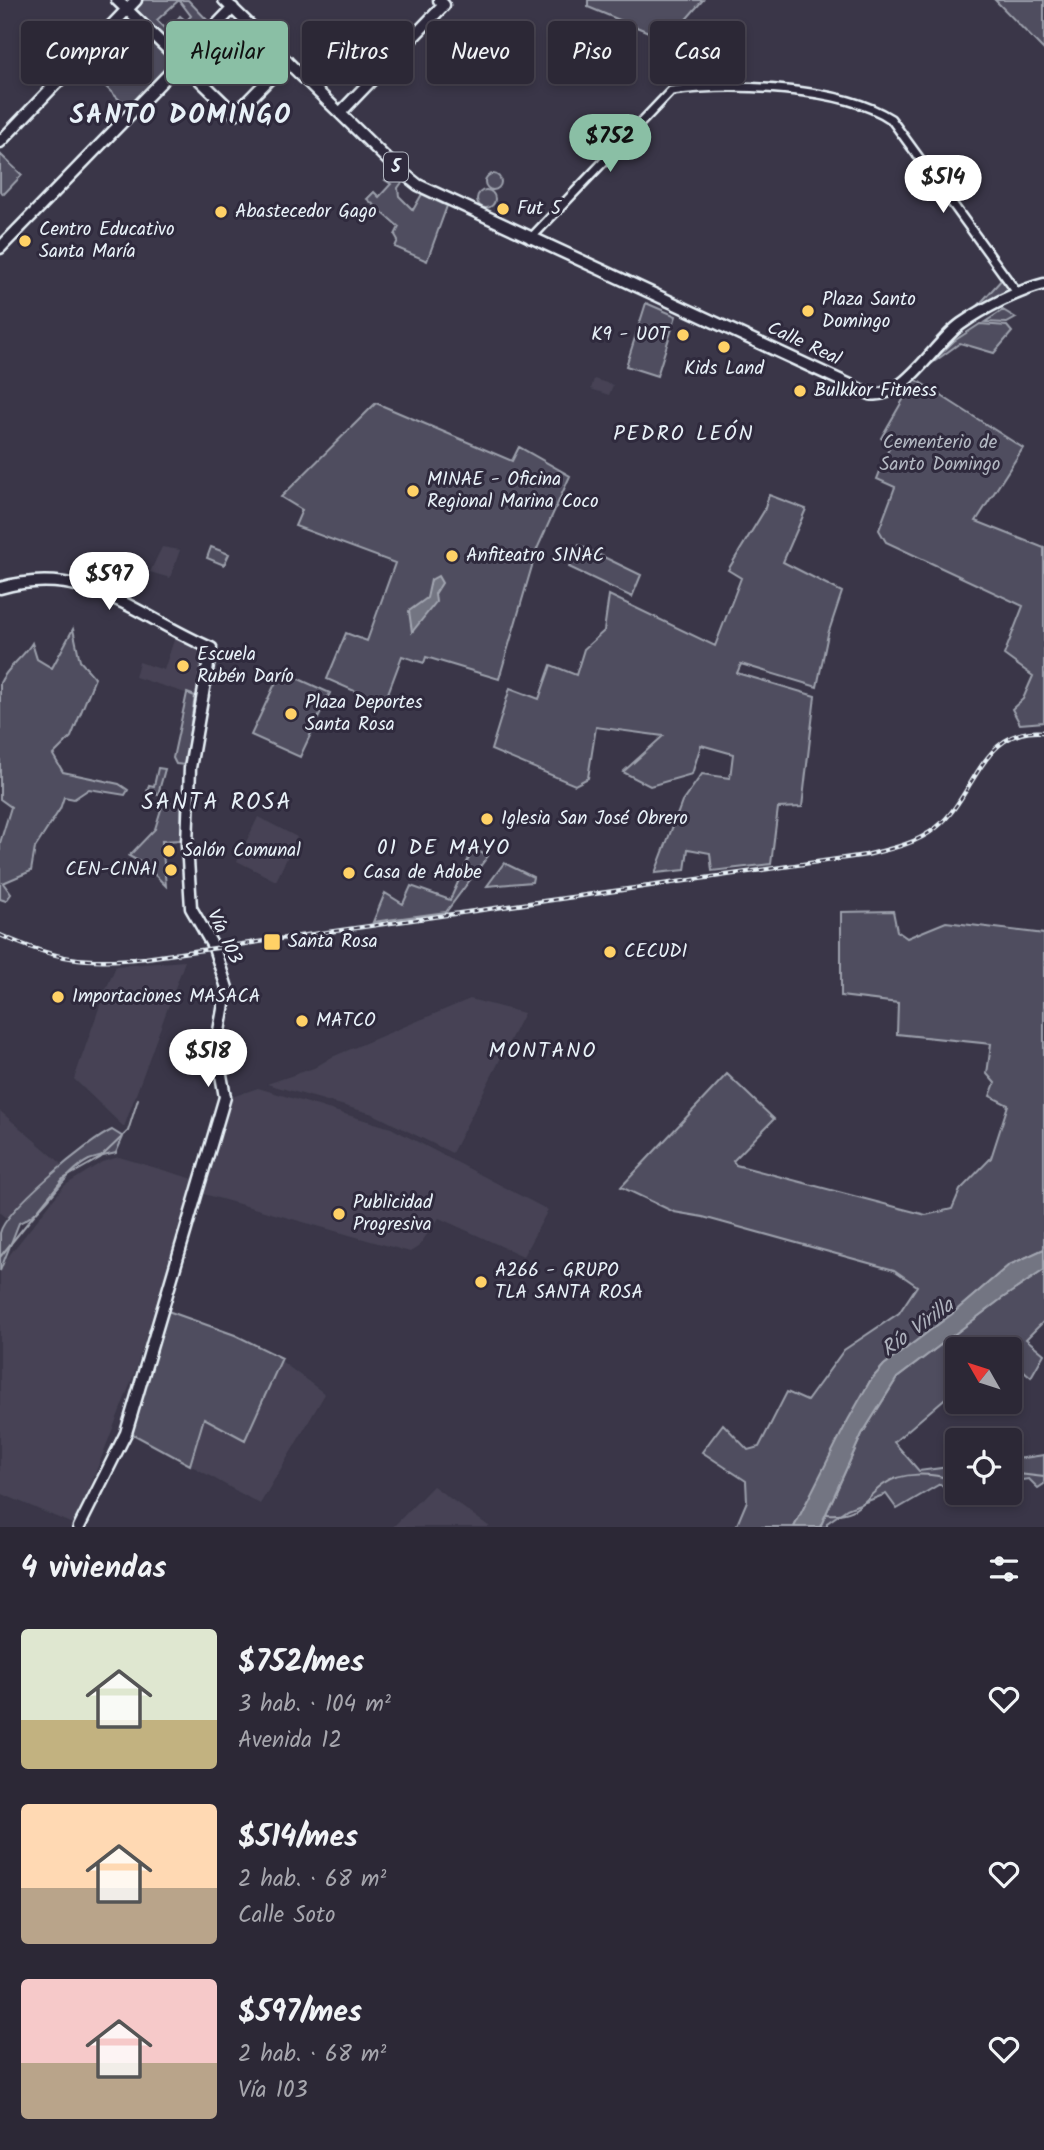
<!DOCTYPE html>
<html lang="es">
<meta charset="utf-8">
<style>
body{margin:0;font-family:Kalam,sans-serif;background:#383442;color:#f1f3f6;height:100vh;display:flex;flex-direction:column;font-size:26px;white-space:nowrap}
*{box-sizing:border-box;margin:0}
p{font-size:23px;color:#a6a6ad}
.icon{flex:none;width:38px;height:38px;fill:none;stroke:currentColor;stroke-width:2;stroke-linecap:round;stroke-linejoin:round}
.map{position:relative;height:1527px;overflow:hidden}
.side{display:flex;flex-direction:column;background:#2c2836;flex:1}
.side>*{flex:none}
.banner{position:absolute;left:21px;top:21px;width:1003px;height:63px;display:flex;gap:14px}
.needle{width:46px;rotate:309deg}
.buttons{position:absolute;left:945px;top:1337px;display:grid;gap:14px}
.buttons a{display:grid;place-items:center;width:77px;height:77px;border-radius:7px;background:#2c2836;box-shadow:0 4px 10px #0003,0 0 0 2px #484451;font-size:35px}
.price{position:absolute;translate:-50% -60px;padding:0 16px;border-radius:24px;background:#fff;color:#222;font-size:23px;line-height:46px;filter:drop-shadow(0 2px 4px #0008)}
.price::after{content:'';position:absolute;left:50%;top:42px;width:21px;height:16px;margin-left:-10px;background:inherit;clip-path:polygon(0 0,100% 0,50% 100%)}
.price.active{background:#8abfa5;color:#111}
ul{padding:0;list-style:none}
li{display:flex;align-items:center;gap:21px;height:175px;padding:0 21px}
li span{display:grid;place-items:center;flex:none;width:196px;height:140px;border-radius:7px;color:#555}
li>.icon{margin-inline-start:auto}
span .icon{width:84px;height:84px;fill:#fffc;stroke-width:1}
li b{font-size:30px}
h2{display:flex;justify-content:space-between;align-items:center;height:84px;padding:0 21px;font-size:30px}
.tag{padding:0 24px;border-radius:7px;background:#2c2836;box-shadow:0 4px 10px #0003,0 0 0 2px #484451;font-size:24px;line-height:63px}
.tag.active{background:#8abfa5;color:#111}
.map>svg:first-child{display:block}
</style>
<div class="map">
<svg width="1044" height="1527" viewBox="0 0 1044 1527">
<rect width="100%" height="100%" fill="#3a3648"/>
<filter id="ink" filterUnits="userSpaceOnUse"><feTurbulence type="fractalNoise" baseFrequency=".0143" numOctaves="2"/><feDisplacementMap in="SourceGraphic" scale="14" xChannelSelector="R" yChannelSelector="G"/><feConvolveMatrix kernelMatrix="1 2 1 2 8 2 1 2 1" color-interpolation-filters="sRGB"/></filter>
<g filter="url(#ink)">
<path fill="#464354" d="M594,379L613,385L609,395L591,389Z
M162,547L180,550L170,578L150,572Z
M175,637L203,653L195,696L135,677L139,662L164,670Z
M258,817L297,837L276,881L237,861Z
M185,961L124,1127L74,1079L104,994L116,966Z
M470,999L524,1013L452,1153L373,1114L267,1084L314,1068L332,1057Z
M258,1088L391,1128L548,1210L523,1256L439,1218L418,1247L410,1252L200,1193L229,1098Z
M0,1111L62,1164L9,1220L0,1212Z
M119,1157L197,1180L189,1196L135,1372L75,1525L0,1493V1267L64,1186L102,1162Z
M281,1361L325,1394L260,1504L190,1465L204,1417L245,1439Z
M433,1486L490,1527H393Z"/>
<path fill="#504e5f" stroke="#9ca0ac" stroke-width="2" fill-rule="evenodd" d="M142,0H188L210,23L180,54L133,9ZM179,0L191,16L186,21L180,16L168,31L157,20Z
M588,0H703L668,40L588,7Z
M995,0H1044V50Z
M126,17L172,61L128,108L82,64Z
M0,154L22,175L4,194L0,191Z
M393,172L403,181L398,188L399,196L413,210L422,194L447,206L427,261L395,247L398,240L395,235L399,227L367,199L374,192L379,197L391,184L385,180Z
M485 182a8 8 0 1 1 16 0a8 8 0 1 1-16 0Z
M477 199a9 9 0 1 1 18 0a9 9 0 1 1-18 0Z
M1003,278L1010,292L976,308Z
M646,303L676,316L657,376L626,366Z
M1003,310L1016,318L1007,323L985,322Z
M980,324L1007,326L1012,332L994,353L960,343L927,367L954,341Z
M915,379L1023,448L976,521L1044,548V722L1020,724L1012,709L1023,699L1033,676L1004,655L1023,606L886,542L879,530L895,487L877,479L890,446L881,438Z
M376,403L512,461L519,447L570,476L537,549L499,679L426,657L424,663L402,656L384,704L327,679L346,633L367,641L395,563L295,526L302,510L281,497Z
M769,495L806,509L783,562L842,592L828,634L817,687L741,664L737,673L815,696L802,807L778,808L771,864L712,871L710,853L688,849L685,870L655,873L682,802L702,774L730,778L733,754L701,745L692,774L650,786L623,772L663,736L596,727L588,778L575,785L491,750L510,688L539,699L551,665L576,675L584,649L604,631L609,595L715,646L741,578L728,570L764,511Z
M579,545L641,575L632,597L569,567Z
M211,547L229,554L224,565L207,558Z
M73,629L80,661L95,678L71,737L53,755L63,772L119,784L128,790L125,795L89,789L74,799L64,797L60,809L35,848L31,871L3,883L11,894L6,901L0,899V843L11,807L0,799V683C8,666 22,659 32,643L37,659L52,668Z
M281,671L330,693L300,757L251,735Z
M187,693L195,696L185,765L176,764L173,758Z
M158,768L165,769L158,794L147,792L149,785L154,786Z
M167,799L181,801L182,840L162,841L166,886L144,864L129,856L155,829L163,803Z
M473,849L488,856L446,912L373,922L385,893L403,904L411,886L450,900Z
M504,863L533,877L532,882L487,886Z
M893,911L897,931L907,938L946,922L1044,934V1249L1009,1265L952,1314L884,1365L870,1381L794,1527H736L747,1501L746,1481L702,1452L723,1424L748,1450L759,1447L787,1392L807,1401L844,1350L899,1313L917,1286L894,1270L703,1217L674,1212L621,1187L727,1074L774,1119L733,1161L736,1165L926,1215L952,1209L960,1190L991,1158L1008,1105L990,1096L995,1083L987,1074L991,1044L897,1034L898,1003L841,996V912Z
M112,1130L123,1137L116,1153C108,1155 97,1157 89,1160C60,1175 49,1210 19,1223L0,1271C0,1260 0,1244 0,1233C5,1210 89,1140 112,1130Z
M1044,1270V1321L1026,1339L1044,1354L1031,1377L1010,1359V1349H957V1388L894,1442L919,1471L957,1466V1493H973L972,1496L956,1498L940,1484L897,1509L886,1494L847,1509L827,1523V1527H820L862,1434L897,1378L1001,1299Z
M165,1310L235,1335L282,1358L245,1440L204,1418L190,1465L129,1432Z
M1044,1455V1484L1038,1488L1029,1479L1014,1481L1010,1460Z"/>
<path fill="#737482" stroke="#a2a6b1" stroke-width="2" d="M438,576L442,583L435,594L436,602L412,632L409,611L427,598L431,580Z
M1044,1249V1270L1001,1299L897,1378L862,1434L820,1527H794L848,1420L870,1381L884,1365L952,1314L1009,1265Z"/>
<g fill="none" stroke-linecap="round" stroke-linejoin="round">
<path stroke="#a2a6b1" stroke-width="2" d="M0,1257L63,1179L100,1158L128,1131L138,1099
M1010,1473L1044,1477
M827,1514C860,1516 860,1502 883,1485C902,1471 932,1473 953,1480L951,1489L955,1495L968,1493"/>
<g stroke="#e8f1f8" stroke-width="12">
<path id="minor" d="M530,239L671,91C730,83 841,86 891,119L1018,294"/>
</g>
<g stroke="#e8f1f8" stroke-width="15">
<path id="major" d="M117,0L235,114L287,61
M224,0L393,165L418,185L870,394C904,400 934,343 961,324C984,308 1017,291 1044,284
M340,113L444,5L439,0
M0,142L136,0
M0,248L233,8
M0,588C88,563 136,616 211,648L190,768L187,844L191,908L214,948L227,988L216,1047L225,1097L126,1433L79,1527"/>
</g>
<use href="#minor" stroke="#2f2a3d" stroke-width="7"/>
<use href="#major" stroke="#2f2a3d" stroke-width="10"/>
<g stroke="#e8f1f8" stroke-width="4.5">
<path id="rail" d="M0,935C57,960 84,964 146,958L866,855C891,849 916,844 937,827C976,795 982,726 1044,732"/>
</g>
<use href="#rail" stroke="#2f2a3d" stroke-width="2" stroke-dasharray="5" stroke-linecap="butt"/>
</g>
</g>
<g fill="#ffd166" stroke="#2f2a3d" stroke-width="2.5">
<circle cx="503" cy="209" r="7"/>
<circle cx="221" cy="212" r="7"/>
<circle cx="25" cy="241" r="7"/>
<circle cx="808" cy="311" r="7"/>
<circle cx="683" cy="335" r="7"/>
<circle cx="724" cy="347" r="7"/>
<circle cx="800" cy="391" r="7"/>
<circle cx="413" cy="491" r="7"/>
<circle cx="452" cy="556" r="7"/>
<circle cx="183" cy="666" r="7"/>
<circle cx="291" cy="714" r="7"/>
<circle cx="487" cy="819" r="7"/>
<circle cx="169" cy="851" r="7"/>
<circle cx="171" cy="870" r="7"/>
<circle cx="349" cy="873" r="7"/>
<rect x="263" y="933" width="18" height="18" rx="3.5"/>
<circle cx="610" cy="952" r="7"/>
<circle cx="58" cy="997" r="7"/>
<circle cx="302" cy="1021" r="7"/>
<circle cx="339" cy="1214" r="7"/>
<circle cx="481" cy="1282" r="7"/>
</g>
<g text-anchor="middle" dominant-baseline="central" stroke-width="6" stroke-linejoin="round" paint-order="stroke">
<rect fill="#2f2a3d" stroke="#b0b5c0" stroke-width="2" x="384" y="152.5" width="24" height="29" rx="5"/>
<g font-size="18" font-weight="bold" fill="#e8f1f8">
<text x="396" y="167">5</text>
</g>
<g font-size="19" fill="#e8f1f8" stroke="#2f2a3d" text-anchor="start">
<text x="517" y="209">Fut 5</text>
<text x="235" y="212">Abastecedor Gago</text>
<text x="39" y="230">Centro Educativo<tspan x="39" dy="22">Santa María</tspan></text>
<text x="822" y="300">Plaza Santo<tspan x="822" dy="22">Domingo</tspan></text>
<text x="669" y="335" text-anchor="end">K9 - UOT</text>
<text x="724" y="369" text-anchor="middle">Kids Land</text>
<text x="814" y="391">Bulkkor Fitness</text>
<text x="427" y="480">MINAE - Oficina<tspan x="427" dy="22">Regional Marina Coco</tspan></text>
<text x="466" y="556">Anfiteatro SINAC</text>
<text x="197" y="655">Escuela<tspan x="197" dy="22">Rubén Darío</tspan></text>
<text x="305" y="703">Plaza Deportes<tspan x="305" dy="22">Santa Rosa</tspan></text>
<text x="501" y="819">Iglesia San José Obrero</text>
<text x="183" y="851">Salón Comunal</text>
<text x="157" y="870" text-anchor="end">CEN-CINAI</text>
<text x="363" y="873">Casa de Adobe</text>
<text x="288" y="942">Santa Rosa</text>
<text x="624" y="952">CECUDI</text>
<text x="72" y="997">Importaciones MASACA</text>
<text x="316" y="1021">MATCO</text>
<text x="353" y="1203">Publicidad<tspan x="353" dy="22">Progresiva</tspan></text>
<text x="495" y="1271">A266 - GRUPO<tspan x="495" dy="22">TLA SANTA ROSA</tspan></text>
</g>
<g font-size="19" fill="#e8f1f8" stroke="#2f2a3d">
<text transform="translate(804 344) rotate(25)">Calle Real</text>
<text transform="translate(224 937) rotate(65)">Vía 103</text>
</g>
<g font-size="19" fill="#b3b8c2" stroke="#2f2a3d">
<text x="940" y="443">Cementerio de<tspan x="940" dy="22">Santo Domingo</tspan></text>
</g>
<g font-size="21" letter-spacing="2" fill="#e8f1f8" stroke="#2f2a3d">
<text x="684" y="434">PEDRO LEÓN</text>
<text x="444" y="848">01 DE MAYO</text>
<text x="543" y="1051">MONTANO</text>
</g>
<g font-size="21" font-style="italic" fill="#aeb2bd" stroke="#2f2a3d">
<text transform="translate(918 1328) rotate(-36)">Río Virilla</text>
</g>
<g font-size="23" letter-spacing="2" fill="#e8f1f8" stroke="#2f2a3d">
<text x="217" y="803">SANTA ROSA</text>
</g>
<g font-size="26" font-weight="bold" letter-spacing="2" fill="#e8f1f8" stroke="#2f2a3d">
<text x="181" y="116">SANTO DOMINGO</text>
</g>
</g>
</svg>
<div class="buttons">
<a><svg class="needle" viewBox="-14 -14 28 28"><path d="M0-13l5 13h-10z" fill="#e53935"/><path d="M0 13l5-13h-10z" fill="#a6a6ad"/></svg></a>
<a><svg class="icon" aria-label="locate" viewBox="0 0 24 24"><circle cx="12" cy="12" r="6"/><path d="M12 2v4M12 18v4M2 12h4M18 12h4"/></svg></a>
</div>
<b class="price active" style="left:610px;top:174px">$752</b>
<b class="price" style="left:943px;top:215px">$514</b>
<b class="price" style="left:109px;top:612px">$597</b>
<b class="price" style="left:208px;top:1089px">$518</b>
<div class="banner">
<a class="tag">Comprar</a>
<a class="tag active">Alquilar</a>
<a class="tag">Filtros</a>
<a class="tag">Nuevo</a>
<a class="tag">Piso</a>
<a class="tag">Casa</a>
</div>
</div>
<section class="side">
<h2>4 viviendas<svg class="icon" aria-label="filters" viewBox="0 0 24 24"><path d="M4 7h16M4 17h16"/><circle cx="9" cy="7" r="2"/><circle cx="15" cy="17" r="2"/></svg></h2>
<ul>
<li><span style="background:linear-gradient(#dfe7d0 65%,#c2b280 0)"><svg class="icon" aria-label="home" viewBox="0 0 24 24"><path d="M3 11l9-7 9 7M6 9v11h12V9"/></svg></span><div><b>$752/mes</b><p>3 hab. · 104 m²</p><p>Avenida 12</p></div><svg class="icon" aria-label="heart" viewBox="0 0 24 24"><path d="M12 20l-8-8c-3-5 5-10 8-4 3-6 11-1 8 4z"/></svg></li>
<li><span style="background:linear-gradient(#ffd9b3 60%,#b9a48a 0)"><svg class="icon" aria-label="home" viewBox="0 0 24 24"><path d="M3 11l9-7 9 7M6 9v11h12V9"/></svg></span><div><b>$514/mes</b><p>2 hab. · 68 m²</p><p>Calle Soto</p></div><svg class="icon" aria-label="heart" viewBox="0 0 24 24"><path d="M12 20l-8-8c-3-5 5-10 8-4 3-6 11-1 8 4z"/></svg></li>
<li><span style="background:linear-gradient(#f6c9c9 60%,#b9a48a 0)"><svg class="icon" aria-label="home" viewBox="0 0 24 24"><path d="M3 11l9-7 9 7M6 9v11h12V9"/></svg></span><div><b>$597/mes</b><p>2 hab. · 68 m²</p><p>Vía 103</p></div><svg class="icon" aria-label="heart" viewBox="0 0 24 24"><path d="M12 20l-8-8c-3-5 5-10 8-4 3-6 11-1 8 4z"/></svg></li>
</ul>
</section>
